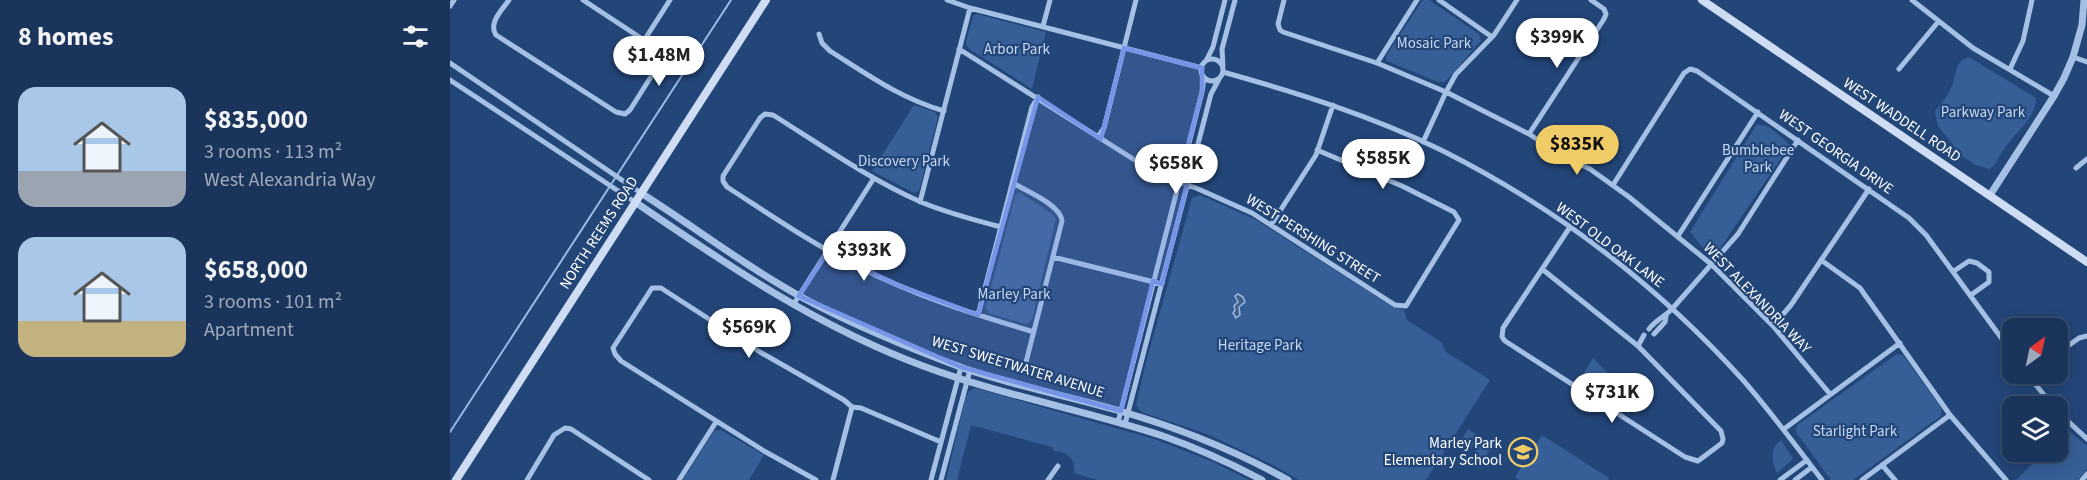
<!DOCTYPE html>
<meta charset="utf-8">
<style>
body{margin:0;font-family:"Source Sans 3",sans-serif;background:#273f64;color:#f1f3f6;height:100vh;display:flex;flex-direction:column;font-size:22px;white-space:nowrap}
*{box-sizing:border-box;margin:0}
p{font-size:20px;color:#9faabb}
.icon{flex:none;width:33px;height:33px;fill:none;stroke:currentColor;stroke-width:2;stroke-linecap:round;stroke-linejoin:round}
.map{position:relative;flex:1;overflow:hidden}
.side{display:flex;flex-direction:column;background:#1a345b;width:450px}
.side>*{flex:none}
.needle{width:39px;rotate:33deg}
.buttons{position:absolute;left:1552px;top:318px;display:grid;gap:12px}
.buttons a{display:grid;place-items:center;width:66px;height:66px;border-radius:12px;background:#1a345b;box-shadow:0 3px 15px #0003,0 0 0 2px #384f71;font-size:30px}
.price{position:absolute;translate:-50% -51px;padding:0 14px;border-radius:21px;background:#fff;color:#222;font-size:20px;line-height:39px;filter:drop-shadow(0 2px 3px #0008)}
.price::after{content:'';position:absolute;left:50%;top:36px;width:18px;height:14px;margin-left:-9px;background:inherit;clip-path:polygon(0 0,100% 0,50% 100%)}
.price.current{background:#f0cc67;color:#111}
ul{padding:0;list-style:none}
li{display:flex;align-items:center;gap:18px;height:150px;padding:0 18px}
li span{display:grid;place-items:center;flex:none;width:168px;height:120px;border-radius:18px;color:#555}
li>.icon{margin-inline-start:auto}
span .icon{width:72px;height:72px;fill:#fffc;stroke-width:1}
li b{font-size:26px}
h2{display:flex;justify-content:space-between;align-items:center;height:72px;padding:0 18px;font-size:26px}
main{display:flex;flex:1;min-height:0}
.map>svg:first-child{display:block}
</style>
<main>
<section class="side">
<h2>8 homes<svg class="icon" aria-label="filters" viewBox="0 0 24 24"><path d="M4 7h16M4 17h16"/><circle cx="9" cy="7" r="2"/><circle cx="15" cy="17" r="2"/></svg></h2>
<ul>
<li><span style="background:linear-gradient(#a9c7e8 70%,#9aa5b1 0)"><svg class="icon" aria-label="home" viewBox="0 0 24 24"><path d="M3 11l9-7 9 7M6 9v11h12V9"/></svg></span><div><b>$835,000</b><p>3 rooms · 113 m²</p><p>West Alexandria Way</p></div></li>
<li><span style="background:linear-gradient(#a9c7e8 70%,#c2b280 0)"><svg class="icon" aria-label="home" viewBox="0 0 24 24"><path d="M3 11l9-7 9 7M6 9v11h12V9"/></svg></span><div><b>$658,000</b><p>3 rooms · 101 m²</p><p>Apartment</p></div></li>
</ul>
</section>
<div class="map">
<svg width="1637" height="480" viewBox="0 0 1637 480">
<rect width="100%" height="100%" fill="#234679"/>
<path fill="#365f97" d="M974,0H979L1029,34L1031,41L995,82H988L937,61L936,56L972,1Z
M527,14L596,32L582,89L518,48L516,42L523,16Z
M1519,57L1586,98C1587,116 1566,132 1556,146C1550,153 1548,164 1540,169L1525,165L1511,155L1488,126L1485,111C1490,104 1497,98 1500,90C1507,78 1503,61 1519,57Z
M464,105L485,112L488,117L469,191L464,193L422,171Z
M1307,124L1321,128L1340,145L1269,250L1257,253L1240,232Z
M569,192L598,211L606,218L582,320L576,324L538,313L536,307L565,196Z
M750,195L806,220L943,307L954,310L957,320L991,342L996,352L1040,380L976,480H849L823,465L757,434L691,412L686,405L698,355L742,198Z
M1447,354L1453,355L1492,409L1491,416L1403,480H1381L1346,432L1347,425Z
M1143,358L1172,387L1163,397L1132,376Z
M525,388L707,440L763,462L799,480H647L624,473C626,459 618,451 604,451L602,447L521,425L507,480H496L515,400L519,391Z
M1018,429L1029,436L1017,454L1007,448Z
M271,430L314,455L299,480H233L264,431Z
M1618,430L1637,446V469L1628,480H1566L1595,452H1608V439Z
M1092,435L1159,478L1158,480H1069L1065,477Z
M1331,440L1343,459L1327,473C1321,461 1320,449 1331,440Z
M1030,443L1040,449L1029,468L1018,462Z"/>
<path fill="#456085" stroke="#98bae5" stroke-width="1.5" d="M788,294L793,297L795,302L789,307L790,315L786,318L783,313L785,310L784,306L788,302L785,296Z"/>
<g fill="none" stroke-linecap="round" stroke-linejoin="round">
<path stroke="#98bae5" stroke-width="2" d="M0,432L281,0"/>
<path stroke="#a4c0e4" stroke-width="5" d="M59,0C52,10 38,23 46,35L166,112L175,114L180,110L209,64L212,57L209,50L133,0
M497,0L520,8L752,68
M834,0L828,24L830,30L833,32L927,63L996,92L1079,134L1111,155L1140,169L1179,197L1261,264L1323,326L1380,394
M989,0L1042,37
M1462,0L1523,48L1604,96
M0,6L4,0
M593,26L600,0
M369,34L372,43L380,51C418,75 450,98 494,111
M195,39L220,0
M509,49L710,176L746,188L802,213L945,305L956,306L1009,220L1004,212L952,186L867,150
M1623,57L1637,62
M751 70a11 11 0 1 1 22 0a11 11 0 1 1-22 0Z
M756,61L763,47L775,0
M0,63L191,193
M927,63L967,0
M773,66L772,49L785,0
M1449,69L1488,22
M1560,69L1573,41L1582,0
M773,72C848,93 922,116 991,150C1105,207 1208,286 1293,380C1321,412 1346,446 1372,480
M0,80L185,202
M1079,134L1154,19L1156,14L1154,9L1141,0
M648,137L654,128L686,0
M973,142L996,92L1006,74L1044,35L1067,0
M1626,168L1637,159
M563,183C576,191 611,205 612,221L575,366
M1163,185L1234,73L1240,69L1247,71L1459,218L1476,235L1563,354
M470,202L520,8
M821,225L866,155L883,105
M551,227C524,220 497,213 471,202C419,179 371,145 323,115L315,114L310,118L273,176V181L277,187C319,214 361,243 407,266C463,295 523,314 584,332
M1228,236L1308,112
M603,257L712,284
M1371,260L1410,288L1500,415L1556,480
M1092,269L1188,346L1271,431L1273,439L1272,443L1248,461L1235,457L1055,341L1052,337L1053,328L1120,227
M1504,271L1519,261L1527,263L1539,272V282L1521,295
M343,305L424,178
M528,315L582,107L588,97
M1323,326L1341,305L1419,189
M1199,329C1206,320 1214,317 1222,309L1288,234L1348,140
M1204,334L1215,322L1216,316
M1188,346L1194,335
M1608,353L1629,338L1637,336
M1577,374L1603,406
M1608,412L1637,439
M668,422L752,92L754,77
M675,424L761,94L769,79
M1334,429L1450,343
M1432,465L1445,480
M77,480L104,435L115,428L121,429L199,480
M229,480L266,422
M366,480L314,451L171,361L165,354L163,348L202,288H211L310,352L394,400L402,407L411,408L491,442
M383,480L402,407
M481,480L511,367
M491,480L520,370
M598,480L608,466
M1330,480L1357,460
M1345,480L1362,467
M1412,480L1500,415
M1632,480L1637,474"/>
<path stroke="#a4c0e4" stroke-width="7" d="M191,193C246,228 298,268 355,299C405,326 459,348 513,368C564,386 618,396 670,411C729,428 784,450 838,480
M1540,195L1604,96L1614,78L1623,57L1632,25L1634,0
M185,202C277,265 368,327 473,366C551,395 634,410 713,436C747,448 780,463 812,480"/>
<path stroke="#ceddf4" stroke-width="8" d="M1252,0L1637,262
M6,480L316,0"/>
</g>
<path fill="#7795e8" fill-opacity="0.2" stroke="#7795e8" stroke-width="4.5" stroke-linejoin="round" d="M674,48L752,68V92L728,183L737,185L712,284L703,281L671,411L511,367L349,296L378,251L445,284L528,315L588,97L651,139Z"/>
<defs>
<g id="school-ring" transform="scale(1.5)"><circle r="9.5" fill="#234679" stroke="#f0cc67" stroke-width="1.5"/><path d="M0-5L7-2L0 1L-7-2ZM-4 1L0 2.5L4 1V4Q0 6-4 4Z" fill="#f0cc67"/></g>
</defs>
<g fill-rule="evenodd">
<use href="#school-ring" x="1073" y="452"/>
</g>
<g text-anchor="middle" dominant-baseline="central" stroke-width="4.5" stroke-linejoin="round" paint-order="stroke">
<g font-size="15" fill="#c7daf4" stroke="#234679">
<text x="984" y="43">Mosaic Park</text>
<text x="567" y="49">Arbor Park</text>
<text x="1533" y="112">Parkway Park</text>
<text x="1308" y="150">Bumblebee<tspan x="1308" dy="17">Park</tspan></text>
<text x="454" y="161">Discovery Park</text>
<text x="564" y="294">Marley Park</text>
<text x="810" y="345">Heritage Park</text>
<text x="1405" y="431">Starlight Park</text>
</g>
<g font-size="15" fill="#fff" stroke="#234679">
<text transform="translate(1452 120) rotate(34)">WEST WADDELL ROAD</text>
<text transform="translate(1386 152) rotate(35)">WEST GEORGIA DRIVE</text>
<text transform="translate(149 233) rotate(-57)">NORTH REEMS ROAD</text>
<text transform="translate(863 239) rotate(32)">WEST PERSHING STREET</text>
<text transform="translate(1160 245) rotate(37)">WEST OLD OAK LANE</text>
<text transform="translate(1307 298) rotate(46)">WEST ALEXANDRIA WAY</text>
<text transform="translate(568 367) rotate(17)">WEST SWEETWATER AVENUE</text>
</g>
<g font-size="15" fill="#fff" stroke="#234679" text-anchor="end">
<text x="1052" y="443">Marley Park<tspan x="1052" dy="17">Elementary School</tspan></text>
</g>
</g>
</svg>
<div class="buttons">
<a><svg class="needle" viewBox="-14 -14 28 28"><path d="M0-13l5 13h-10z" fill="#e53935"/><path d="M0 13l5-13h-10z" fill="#9faabb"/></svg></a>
<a><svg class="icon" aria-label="layers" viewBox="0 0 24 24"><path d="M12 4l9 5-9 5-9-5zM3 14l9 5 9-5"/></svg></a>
</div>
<b class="price" style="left:1107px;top:69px">$399K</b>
<b class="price" style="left:209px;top:87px">$1.48M</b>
<b class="price current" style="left:1127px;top:176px">$835K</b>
<b class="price" style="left:933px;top:190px">$585K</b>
<b class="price" style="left:726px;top:195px">$658K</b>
<b class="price" style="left:414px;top:282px">$393K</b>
<b class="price" style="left:299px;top:359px">$569K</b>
<b class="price" style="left:1162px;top:424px">$731K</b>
</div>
</main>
